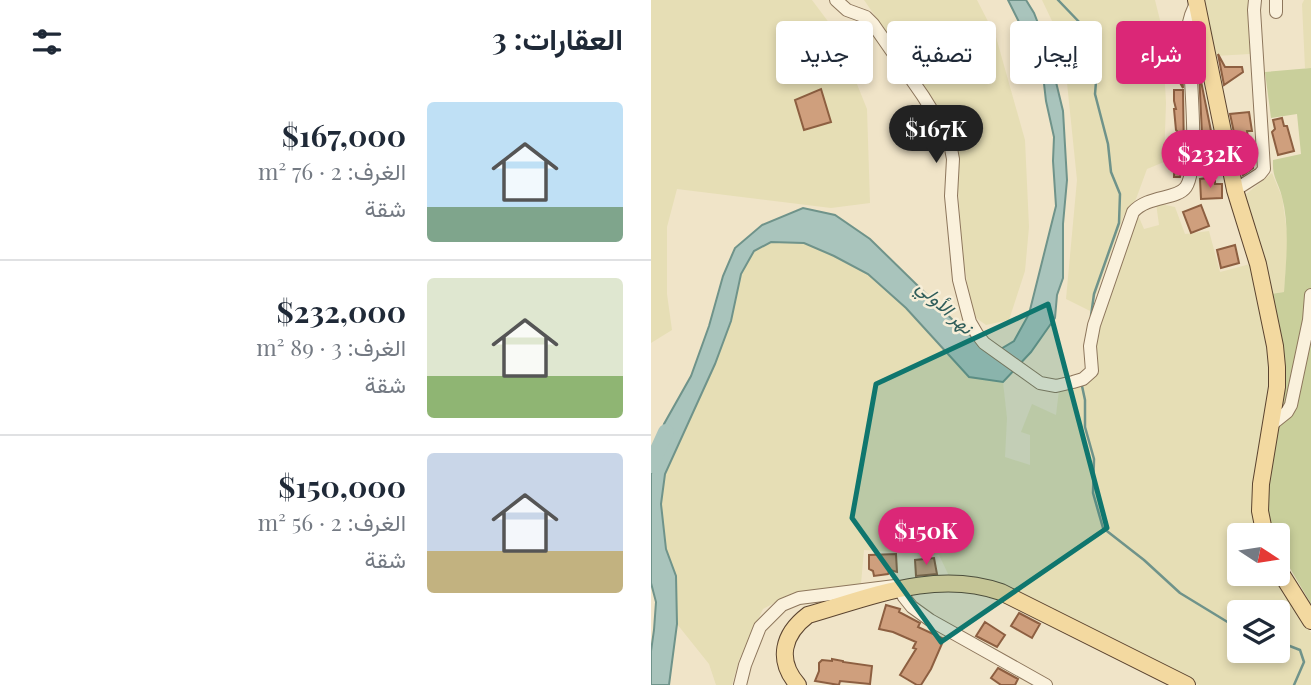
<!DOCTYPE html>
<html lang="ar">
<meta charset="utf-8">
<style>
body{margin:0;font-family:"Playfair Display",Vazirmatn,serif;background:#f2f2f3;color:#1f2937;direction:rtl;height:100vh;display:flex;flex-direction:column;font-size:26px;white-space:nowrap}
*{box-sizing:border-box;margin:0}
p{font-size:23px;color:#747a83}
.icon{flex:none;width:38px;height:38px;fill:none;stroke:currentColor;stroke-width:2;stroke-linecap:round;stroke-linejoin:round}
.map{position:relative;flex:1;overflow:hidden;direction:ltr}
.side{display:flex;flex-direction:column;background:#fff;width:651px}
.side>*{flex:none}
.top-card{position:absolute;left:21px;top:21px;width:534px;height:63px;direction:rtl;display:flex;gap:14px}
.needle{width:46px;rotate:102deg}
.controls{position:absolute;left:576px;top:523px;display:grid;gap:14px}
.controls a{display:grid;place-items:center;width:63px;height:63px;border-radius:7px;background:#fff;box-shadow:0 4px 10px #0003;font-size:35px}
.price{position:absolute;translate:-50% -60px;padding:0 16px;border-radius:24px;background:#db2777;color:#fff;font-size:23px;line-height:46px;filter:drop-shadow(0 2px 4px #0008)}
.price::after{content:'';position:absolute;left:50%;top:42px;width:21px;height:16px;margin-left:-10px;background:inherit;clip-path:polygon(0 0,100% 0,50% 100%)}
.price.active{background:#222;color:#fff}
ul{padding:0;list-style:none}
li{display:flex;align-items:center;gap:21px;height:175px;padding:0 28px}
li+li{border-top:2px solid #e0e1e3}
li span{display:grid;place-items:center;flex:none;width:196px;height:140px;border-radius:7px;color:#555}
li>.icon{margin-inline-start:auto}
span .icon{width:84px;height:84px;fill:#fffc;stroke-width:1}
li b{font-size:30px}
h2{display:flex;justify-content:space-between;align-items:center;height:84px;padding:0 28px;font-size:30px}
.pill{padding:0 24px;border-radius:7px;background:#fff;box-shadow:0 4px 10px #0003;font-size:24px;line-height:63px}
.pill.active{background:#db2777;color:#fff}
main{display:flex;flex:1;min-height:0}
.map>svg:first-child{display:block}
</style>
<main>
<div class="map">
<svg width="660" height="685" viewBox="0 0 660 685">
<rect width="100%" height="100%" fill="#f0e4c8"/>
<path fill="#e6deb5" fill-rule="evenodd" d="M0,0H161L185,32L216,109L219,203L180,208L26,189L16,227V294L21,330L0,343Z
M213,0H326L345,37L374,140L378,227L374,271L358,320L335,325L321,315L311,249L307,188L308,151L302,129Z
M391,0H504L511,28L515,103L513,162L496,169L485,199L473,215L439,311L415,299L426,180L412,44Z
M552,0H599L598,4L599,54L564,56Z
M653,0H660V68H654L651,4Z
M621,173L631,197L637,239L633,292L620,294L610,262L594,195Z
M505,203L524,207L534,234L558,231L569,272L603,263L622,374L607,535L588,536V574H624L660,633V685H548L338,581L299,578L288,555L213,550L210,584L136,596L112,609L88,660L81,685H65L58,664L26,624L25,576L15,549L10,504L14,474L64,364L80,321L90,274L103,251L120,242L153,243L183,256L217,274L255,308L318,377L352,382L356,418L354,457L379,465V435L370,432L381,404L405,415L408,390L436,381L444,336L480,230L487,215L493,229L508,225ZM588,612H626V651H588Z"/>
<path fill="#c9cf9b" d="M660,68V604L627,548L626,536L621,535L614,506L617,472L620,294L633,292C635,261 639,228 631,197C627,181 621,178 622,160L650,154L646,114L620,118L614,72Z"/>
<path fill="#a9c4bc" stroke="#6f938a" stroke-width="2" d="M357,0H375L383,13L397,49L412,111L416,180L412,224V278L406,295L404,318L380,352L352,382L318,377L255,308L217,274L183,256L153,243L120,242L103,251L90,274L80,321L64,364L14,474L10,504L15,549L25,576L26,624L18,685H0V651L3,630L5,602L0,583V474L13,424L40,376L58,326L72,276L84,248L111,225L152,208L184,215L219,239L311,329L343,353L363,341L378,314L405,206L402,161L403,137L395,101L392,75L386,51L370,26Z"/>
<g fill="none" stroke-linecap="round" stroke-linejoin="round">
<path stroke="#6f938a" stroke-width="2.5" d="M407,0L432,26L446,70L444,94L457,144L460,172L469,194L468,223L443,294L440,316
M431,386L434,400V427L443,459L442,493L452,528L493,560L529,593L588,629
M626,641L649,650L653,662L643,685"/>
<path stroke="#a9c4bc" stroke-width="16" d="M0,465L15,432"/>
</g>
<path fill="#cf9f7d" stroke="#8d5f41" stroke-width="2" d="M528,28L529,42L532,88L524,74L522,75L519,43L517,44V30Z
M567,54L574,67H591L592,72L573,85Z
M548,71L567,166L550,168L551,135Z
M170,89L180,122L153,130L144,100Z
M523,90H532L533,156L529,177H523L524,147H527V132L525,130L523,109H525L523,101Z
M598,112L601,131H596L602,168L592,175L579,114Z
M631,118L633,126H636L643,151L627,155L621,132L624,129L622,120Z
M557,178V181H564V184H571V198L550,199L549,179Z
M550,205L558,226L540,233L532,212Z
M584,245L588,263L570,268L566,250Z
M245,554L246,572L239,570L237,574L223,576L222,571L218,569V555Z
M283,558L286,574L265,576L264,560Z
M235,605L249,609L248,612L269,623L267,627L293,639L280,669L270,685H266L249,675L265,649L262,648L265,642L242,632L228,629Z
M368,613L389,624L381,638L360,626Z
M334,622L354,635L346,647L325,636Z
M181,659L192,661V662L221,666L219,684L189,681L188,685L164,681L168,671V663L171,660L181,661Z
M347,668L367,679L364,685H350L340,678Z"/>
<g fill="none" stroke-linecap="round" stroke-linejoin="round">
<g stroke="#8d765c" stroke-width="14">
<path id="minor" d="M185,0L196,10L215,17L222,24L272,96L298,138L302,159L300,196L308,280L319,322L326,334L333,343L389,383L405,386L422,382L432,379L441,371L439,346L443,325L482,212C497,195 526,200 535,187C550,165 537,58 537,26L540,15L545,3
M625,0V12
M584,190L609,174L613,169L603,10L604,0
M621,424L636,412L640,405L658,320L660,295
M89,685L94,665L109,627L131,605L148,598L244,586L249,589L253,597L261,607L279,620L395,685"/>
</g>
<g stroke="#5b4430" stroke-width="18">
<path id="major" d="M545,0L584,190L607,264L624,346L626,367V387L610,484L609,511L614,536
M626,567L660,621
M147,685C125,660 132,634 157,615C220,597 285,569 350,592L536,685"/>
</g>
<use href="#minor" stroke="#faf1dc" stroke-width="12"/>
<use href="#major" stroke="#f3d9a0" stroke-width="16"/>
</g>
<path fill="#0f766e" fill-opacity="0.2" stroke="#0f766e" stroke-width="5" stroke-linejoin="round" d="M397,304L456,528L290,642L201,518L225,384Z"/>
<g text-anchor="middle" dominant-baseline="central" stroke-width="5" stroke-linejoin="round" paint-order="stroke">
<g font-size="19" font-style="italic" fill="#2f5d5a" stroke="#f7eed8">
<text transform="translate(295 306) rotate(43)">نهر الأولي</text>
</g>
</g>
</svg>
<div class="controls">
<a><svg class="needle" viewBox="-14 -14 28 28"><path d="M0-13l5 13h-10z" fill="#e53935"/><path d="M0 13l5-13h-10z" fill="#747a83"/></svg></a>
<a><svg class="icon" aria-label="layers" viewBox="0 0 24 24"><path d="M12 4l9 5-9 5-9-5zM3 14l9 5 9-5"/></svg></a>
</div>
<b class="price active" style="left:285px;top:165px">$167K</b>
<b class="price" style="left:559px;top:190px">$232K</b>
<b class="price" style="left:275px;top:567px">$150K</b>
<div class="top-card">
<a class="pill active">شراء</a>
<a class="pill">إيجار</a>
<a class="pill">تصفية</a>
<a class="pill">جديد</a>
</div>
</div>
<section class="side">
<h2>العقارات: 3<svg class="icon" aria-label="filters" viewBox="0 0 24 24"><path d="M4 7h16M4 17h16"/><circle cx="9" cy="7" r="2"/><circle cx="15" cy="17" r="2"/></svg></h2>
<ul>
<li><span style="background:linear-gradient(#bfe0f5 75%,#7fa58c 0)"><svg class="icon" aria-label="home" viewBox="0 0 24 24"><path d="M3 11l9-7 9 7M6 9v11h12V9"/></svg></span><div><b>$167,000</b><p>الغرف: 2 · 76 m²</p><p>شقة</p></div></li>
<li><span style="background:linear-gradient(#dfe7d0 70%,#8fb573 0)"><svg class="icon" aria-label="home" viewBox="0 0 24 24"><path d="M3 11l9-7 9 7M6 9v11h12V9"/></svg></span><div><b>$232,000</b><p>الغرف: 3 · 89 m²</p><p>شقة</p></div></li>
<li><span style="background:linear-gradient(#c9d6e8 70%,#c2b280 0)"><svg class="icon" aria-label="home" viewBox="0 0 24 24"><path d="M3 11l9-7 9 7M6 9v11h12V9"/></svg></span><div><b>$150,000</b><p>الغرف: 2 · 56 m²</p><p>شقة</p></div></li>
</ul>
</section>
</main>
